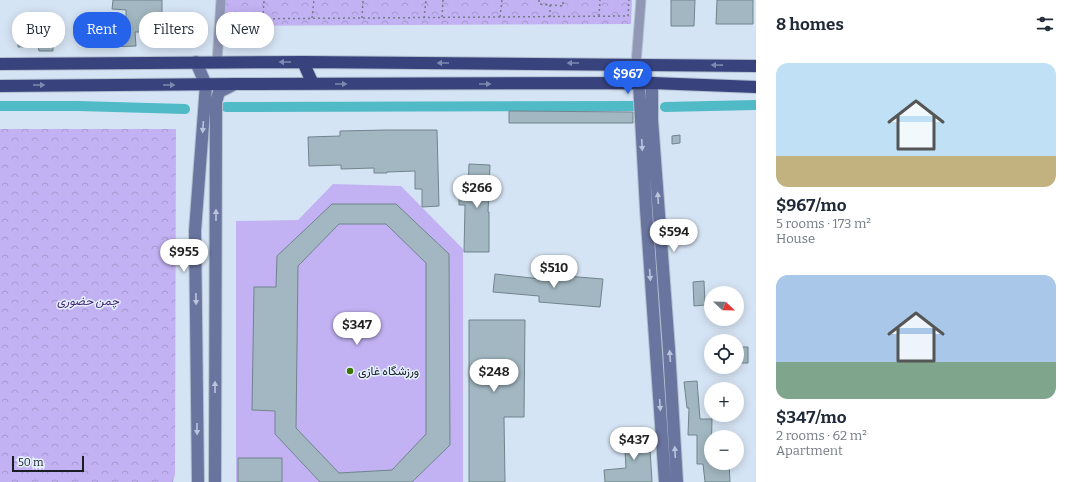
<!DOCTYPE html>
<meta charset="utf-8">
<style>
body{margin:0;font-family:Bitter,Vazirmatn,serif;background:#f6f6f7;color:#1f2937;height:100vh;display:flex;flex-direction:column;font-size:15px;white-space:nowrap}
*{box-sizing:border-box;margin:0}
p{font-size:13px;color:#747a83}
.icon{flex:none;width:22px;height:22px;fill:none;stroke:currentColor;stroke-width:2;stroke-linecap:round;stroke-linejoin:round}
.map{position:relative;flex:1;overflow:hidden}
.sheet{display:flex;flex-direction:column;background:#fff;width:320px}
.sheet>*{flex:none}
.banner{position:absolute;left:12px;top:12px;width:380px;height:36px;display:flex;gap:8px}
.needle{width:26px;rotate:112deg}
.buttons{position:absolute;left:704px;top:286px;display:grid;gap:8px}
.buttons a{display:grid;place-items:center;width:40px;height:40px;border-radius:50%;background:#fff;box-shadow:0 2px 10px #0003;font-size:20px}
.scale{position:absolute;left:12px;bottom:10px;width:72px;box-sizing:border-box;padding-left:4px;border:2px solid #191e24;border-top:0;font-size:11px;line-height:14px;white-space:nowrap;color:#191e24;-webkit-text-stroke:3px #e5f1fe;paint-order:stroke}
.price{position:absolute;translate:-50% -34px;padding:0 9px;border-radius:14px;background:#fff;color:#222;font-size:13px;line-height:26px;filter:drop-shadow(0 1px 2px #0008)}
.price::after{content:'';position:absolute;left:50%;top:24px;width:12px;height:9px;margin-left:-6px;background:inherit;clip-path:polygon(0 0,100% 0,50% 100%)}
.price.on{background:#2563eb;color:#fff}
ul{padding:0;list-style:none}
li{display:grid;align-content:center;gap:8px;height:212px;padding:0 20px}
li span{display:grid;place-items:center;height:124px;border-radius:12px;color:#555}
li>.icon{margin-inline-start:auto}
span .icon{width:72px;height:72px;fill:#fffc;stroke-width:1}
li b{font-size:17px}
h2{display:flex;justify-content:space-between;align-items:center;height:48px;padding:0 20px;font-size:17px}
.chip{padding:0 14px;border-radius:16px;background:#fff;box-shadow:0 2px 10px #0003;font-size:14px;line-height:36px}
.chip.on{background:#2563eb;color:#fff}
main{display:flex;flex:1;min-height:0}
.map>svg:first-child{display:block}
</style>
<main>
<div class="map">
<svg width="756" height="482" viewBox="0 0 756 482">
<defs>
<pattern id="park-crowns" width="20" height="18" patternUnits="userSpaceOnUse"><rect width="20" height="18" fill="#c3b2f3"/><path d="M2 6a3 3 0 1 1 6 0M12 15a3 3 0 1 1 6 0" fill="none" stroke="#a799d0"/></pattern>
</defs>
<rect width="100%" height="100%" fill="#d5e4f4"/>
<path fill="url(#park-crowns)" d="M225,0H632L631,24L223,26Z
M0,129H176L175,474L173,482H0Z"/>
<path fill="#c3b2f3" d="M333,184L401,186L463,249V482H236V221L298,220Z"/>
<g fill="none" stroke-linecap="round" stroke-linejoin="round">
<path stroke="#50bbc6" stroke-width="10" d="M0,106H78L185,109
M226,107L637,106
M665,107L756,105"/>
</g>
<path fill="#a2b7c1" stroke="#6f848d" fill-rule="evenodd" d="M113,0H162V32H135L136,46L107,47L106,30L126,29V10L112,9Z
M671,0H695L694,26H671Z
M717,0H753V24H716Z
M18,27H30V30L46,29V43L53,42V51H39L38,46L18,47Z
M509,111L633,112V123H509Z
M386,130H437L439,206L422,207V189H415V171L387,172V173H374V168L341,169V165L309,166L308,137L340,136V131Z
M680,135V143L672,144V136Z
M469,164L490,165L488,212H489V252H464L465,205H459V190H468Z
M332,204H396L449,254L450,445L412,482H320L275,434V411L252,410L254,287H276L277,256ZM339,224H386L426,263V434L392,470L339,473L296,428L298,266Z
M495,274L541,279V274L603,279L600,307L539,302V296L493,292Z
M704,281L705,305L694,306L693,282Z
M469,320H525L524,417H504L505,482H469Z
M737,347H748V363H737Z
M697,381L700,419H712L711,463H729L730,482H705L703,464H697V435H688L689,408H687L684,382Z
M649,432L652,482H605L604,470L626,468L624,433Z
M238,458H282V482H238Z"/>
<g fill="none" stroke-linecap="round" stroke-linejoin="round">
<g stroke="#b3c0cf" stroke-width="11">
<path id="street" d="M217,62L221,0
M636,64L641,0"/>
</g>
<g stroke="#b3c0cf" stroke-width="14">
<path id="secondary" d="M196,62L206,85L195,231L198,482
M639,83L646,209L665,482
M652,83V120L669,349L677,482
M215,482L216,102L219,92L235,84"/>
</g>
<g stroke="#b3c0cf" stroke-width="14">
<path id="highway" d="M303,62L313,84
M0,64L303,62L756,66
M0,86L235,84L652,83L756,87"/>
</g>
<path stroke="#727c87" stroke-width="1.5" stroke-dasharray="2 3" stroke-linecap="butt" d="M539,0V4L563,6V0
M599,16L600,0
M442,17L443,0
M500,17L502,0
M550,17V5
M263,18L264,0
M312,18L314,0
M362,18L363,0
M424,18L426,0
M228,19L628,16L629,0"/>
<use href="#street" stroke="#9098b6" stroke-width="9"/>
<use href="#secondary" stroke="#69749f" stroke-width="12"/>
<use href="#highway" stroke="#38437e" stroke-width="12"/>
</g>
<defs><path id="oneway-solid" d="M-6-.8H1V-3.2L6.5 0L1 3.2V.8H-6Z"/></defs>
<g fill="#7d89b1">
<use href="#oneway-solid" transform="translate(285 62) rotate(180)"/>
<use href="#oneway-solid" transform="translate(443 63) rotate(-180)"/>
<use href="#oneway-solid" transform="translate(573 63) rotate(-180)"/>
<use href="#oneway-solid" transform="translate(717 65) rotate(-179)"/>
<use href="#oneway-solid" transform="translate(341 84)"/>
<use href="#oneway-solid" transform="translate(485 84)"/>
<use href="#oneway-solid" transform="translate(39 85)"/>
<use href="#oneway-solid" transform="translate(169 85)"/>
</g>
<g fill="#bac5dd">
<use href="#oneway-solid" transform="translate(203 127) rotate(94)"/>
<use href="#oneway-solid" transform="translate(642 145) rotate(87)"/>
<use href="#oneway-solid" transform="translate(658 198) rotate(-94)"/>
<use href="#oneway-solid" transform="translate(216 215) rotate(-90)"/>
<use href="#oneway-solid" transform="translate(650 275) rotate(86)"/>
<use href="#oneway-solid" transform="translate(196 299) rotate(89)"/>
<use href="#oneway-solid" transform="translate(670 356) rotate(-94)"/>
<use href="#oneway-solid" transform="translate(215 387) rotate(-90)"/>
<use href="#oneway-solid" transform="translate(660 405) rotate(86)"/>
<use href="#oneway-solid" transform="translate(197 429) rotate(89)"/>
<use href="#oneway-solid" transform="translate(675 452) rotate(-93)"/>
</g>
<circle fill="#3d7505" stroke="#e5f1fe" stroke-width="1.5" cx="350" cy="371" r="4"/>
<g text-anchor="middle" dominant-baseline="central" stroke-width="3" stroke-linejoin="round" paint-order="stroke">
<g font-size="12" font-style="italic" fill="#432574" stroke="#e5f1fe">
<text x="88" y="301">چمن حضوری</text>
</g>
<g font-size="12" fill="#191e24" stroke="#e5f1fe" text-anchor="start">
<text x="358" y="371">ورزشگاه غازی</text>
</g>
</g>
</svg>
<div class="buttons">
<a><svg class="needle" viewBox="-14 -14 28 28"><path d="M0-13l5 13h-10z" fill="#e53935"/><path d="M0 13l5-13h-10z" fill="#747a83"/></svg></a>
<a><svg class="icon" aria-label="locate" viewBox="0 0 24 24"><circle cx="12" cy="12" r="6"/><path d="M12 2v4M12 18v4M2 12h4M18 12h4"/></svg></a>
<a>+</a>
<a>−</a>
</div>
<div class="scale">50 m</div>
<b class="price on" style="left:628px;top:95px">$967</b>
<b class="price" style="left:477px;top:209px">$266</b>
<b class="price" style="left:674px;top:253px">$594</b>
<b class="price" style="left:184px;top:273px">$955</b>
<b class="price" style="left:554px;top:289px">$510</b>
<b class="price" style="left:357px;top:346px">$347</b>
<b class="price" style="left:494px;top:393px">$248</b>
<b class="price" style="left:634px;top:461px">$437</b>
<div class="banner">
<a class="chip">Buy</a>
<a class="chip on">Rent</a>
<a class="chip">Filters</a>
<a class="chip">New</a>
</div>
</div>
<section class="sheet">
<h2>8 homes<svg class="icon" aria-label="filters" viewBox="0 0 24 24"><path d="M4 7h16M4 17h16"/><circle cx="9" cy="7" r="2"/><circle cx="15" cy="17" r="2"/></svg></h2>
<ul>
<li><span style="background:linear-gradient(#bfe0f5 75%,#c2b280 0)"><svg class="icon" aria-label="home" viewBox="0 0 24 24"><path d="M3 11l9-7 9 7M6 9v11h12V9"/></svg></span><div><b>$967/mo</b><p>5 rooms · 173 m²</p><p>House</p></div></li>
<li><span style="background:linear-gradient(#a9c7e8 70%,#7fa58c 0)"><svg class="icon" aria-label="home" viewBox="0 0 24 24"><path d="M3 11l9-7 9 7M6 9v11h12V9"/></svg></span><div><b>$347/mo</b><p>2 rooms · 62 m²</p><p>Apartment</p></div></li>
</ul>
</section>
</main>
